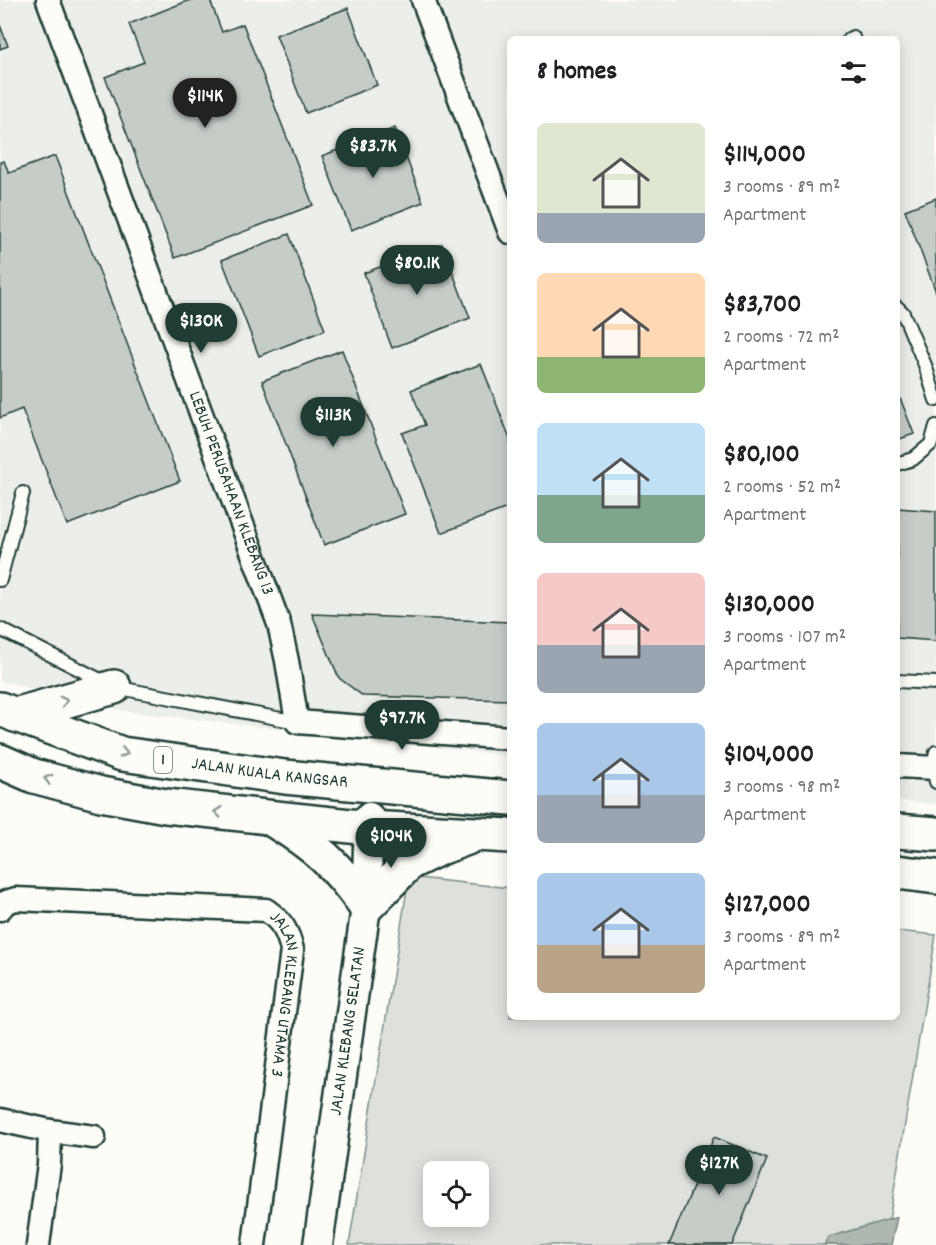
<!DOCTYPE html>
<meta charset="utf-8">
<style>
body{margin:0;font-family:Dekko,sans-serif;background:#f2f2f2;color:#202124;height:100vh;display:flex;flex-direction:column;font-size:22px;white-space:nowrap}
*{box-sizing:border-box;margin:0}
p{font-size:20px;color:#757577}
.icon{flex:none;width:33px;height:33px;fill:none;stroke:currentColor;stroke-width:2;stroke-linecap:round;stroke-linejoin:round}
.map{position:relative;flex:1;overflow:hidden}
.panel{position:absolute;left:507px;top:36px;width:393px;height:984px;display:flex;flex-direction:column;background:#fff;border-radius:9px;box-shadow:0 3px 15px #0003}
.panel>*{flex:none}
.controls{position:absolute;left:423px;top:1161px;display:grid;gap:12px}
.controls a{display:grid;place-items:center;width:66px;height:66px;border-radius:9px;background:#fff;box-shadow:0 3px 15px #0003;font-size:30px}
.price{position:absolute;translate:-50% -51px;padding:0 14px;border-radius:21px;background:#1f3d34;color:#fff;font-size:20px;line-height:39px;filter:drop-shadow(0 2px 3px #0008)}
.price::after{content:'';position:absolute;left:50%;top:36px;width:18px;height:14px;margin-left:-9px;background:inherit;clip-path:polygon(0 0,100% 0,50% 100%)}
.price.current{background:#222;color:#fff}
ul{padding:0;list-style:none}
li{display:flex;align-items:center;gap:18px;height:150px;padding:0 30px}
li span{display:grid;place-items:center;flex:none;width:168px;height:120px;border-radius:9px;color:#555}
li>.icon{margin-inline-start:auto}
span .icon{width:72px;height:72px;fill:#fffc;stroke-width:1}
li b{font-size:26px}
h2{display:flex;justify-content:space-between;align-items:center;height:72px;padding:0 30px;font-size:26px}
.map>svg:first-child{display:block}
</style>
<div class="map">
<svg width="936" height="1245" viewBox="0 0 936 1245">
<rect width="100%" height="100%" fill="#fdfcf7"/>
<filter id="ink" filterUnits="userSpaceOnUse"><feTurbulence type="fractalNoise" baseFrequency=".0167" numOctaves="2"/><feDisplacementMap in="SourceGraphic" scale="12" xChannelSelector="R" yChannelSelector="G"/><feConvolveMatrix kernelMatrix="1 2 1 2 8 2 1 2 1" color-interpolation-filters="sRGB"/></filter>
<g filter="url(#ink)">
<path fill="#eceee9" d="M0,0H936V805L897,800V39H510V756L124,711L0,681Z"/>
<path fill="#dde0db" stroke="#7e8e88" stroke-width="1.5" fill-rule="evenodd" d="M409,877L510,888V1017H897V931L936,935L885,1245H349ZM434,1172H478V1216H434Z"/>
<path fill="#aeb8b1" stroke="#75877f" stroke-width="1.5" d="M897,1217L891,1245H824L829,1237Z"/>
<path fill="#c6cdc7" stroke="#1f3d34" stroke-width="1.5" d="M190,0H210L222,32L243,24L313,205L175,258L105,77L144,62L129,24Z
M348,8L377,85L306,113L276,35Z
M0,25L8,46L0,49Z
M395,128L423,202L351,230L322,156Z
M55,156L180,481L67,525L22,409L0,418V162L4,161L9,173Z
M936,198V292L905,210Z
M289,234L325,330L259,356L222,260Z
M442,244L470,318L392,348L364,273Z
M342,350L405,514L324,545L262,381Z
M481,364L510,439V507L441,533L402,433L425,425L411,390Z
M897,390L914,434L897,440Z
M897,508L936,511V641L897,638Z
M312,614L510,622V700L363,696L339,678Z
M714,1137L767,1159L732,1245H669Z"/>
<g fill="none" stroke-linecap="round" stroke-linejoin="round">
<g stroke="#1f3d34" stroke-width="16">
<path id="service" d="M849,39L853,37
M897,307L903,313L925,365L936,400
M897,464L913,459L931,444L936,426
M0,580L23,493
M0,629L114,687L297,722
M897,681L936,683
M936,752L933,768L936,782"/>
</g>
<g stroke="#1f3d34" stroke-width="27">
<g id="minor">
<path id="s1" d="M48,0L279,624L287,661L297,722L510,738"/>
<path d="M423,0L510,232"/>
<path d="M897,766L936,768"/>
<path id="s2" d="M0,909L6,902L16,899L266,910C282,921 288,932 292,950L254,1245"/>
<path d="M0,1120L50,1131L49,1164L38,1245"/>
<path d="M50,1131L94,1137"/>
</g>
</g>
<g stroke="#1f3d34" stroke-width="33">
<g id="tertiary">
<path id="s3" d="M318,1245L366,907L369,817"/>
</g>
</g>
<g stroke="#1f3d34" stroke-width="38">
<g id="trunk">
<path id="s4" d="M0,709L122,754L285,777L510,798"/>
<path d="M15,715L114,687"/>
<path d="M0,761L34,776L101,794L166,806L369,828L510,836"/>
<path d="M273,820C316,846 337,865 366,907L409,863L440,848L467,838"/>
<path d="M897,831L936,834"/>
<path d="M897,872L936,877"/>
</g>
</g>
<use href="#service" stroke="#fdfcf7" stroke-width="12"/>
<use href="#minor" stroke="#fdfcf7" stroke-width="22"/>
<use href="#tertiary" stroke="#fdfcf7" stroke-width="28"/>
<use href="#trunk" stroke="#fdfcf7" stroke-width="33"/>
</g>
<defs><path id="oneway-chevron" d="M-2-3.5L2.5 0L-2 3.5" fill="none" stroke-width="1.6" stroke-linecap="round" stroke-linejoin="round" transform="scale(1.5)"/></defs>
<g stroke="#8e9c96">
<use href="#oneway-chevron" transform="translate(64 701) rotate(-15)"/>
<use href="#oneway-chevron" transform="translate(124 753) rotate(13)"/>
<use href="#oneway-chevron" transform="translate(48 779) rotate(-164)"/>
<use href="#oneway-chevron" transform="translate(218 812) rotate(-174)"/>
</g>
</g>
<g text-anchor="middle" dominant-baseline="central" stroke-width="5" stroke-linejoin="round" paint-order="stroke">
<rect fill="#fdfcf7" stroke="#62766e" stroke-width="1.5" x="154" y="747" width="18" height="26" rx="4.5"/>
<g font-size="16" font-weight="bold" fill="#1f3d34">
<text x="163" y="760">1</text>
</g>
<g font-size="18" fill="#1f3d34" stroke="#fdfcf7">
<text stroke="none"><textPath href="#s1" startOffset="526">LEBUH PERUSAHAAN KLEBANG 13</textPath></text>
<text stroke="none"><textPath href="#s4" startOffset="279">JALAN KUALA KANGSAR</textPath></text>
<text stroke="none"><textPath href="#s2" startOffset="362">JALAN KLEBANG UTAMA 3</textPath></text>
<text stroke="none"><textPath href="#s3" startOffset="216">JALAN KLEBANG SELATAN</textPath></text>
</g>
</g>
</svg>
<div class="controls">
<a><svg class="icon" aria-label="locate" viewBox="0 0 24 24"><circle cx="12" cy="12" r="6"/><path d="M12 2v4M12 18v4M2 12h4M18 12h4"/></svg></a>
</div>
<b class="price current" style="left:205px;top:129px">$114K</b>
<b class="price" style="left:373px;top:179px">$83.7K</b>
<b class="price" style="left:417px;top:296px">$80.1K</b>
<b class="price" style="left:201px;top:354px">$130K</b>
<b class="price" style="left:333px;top:448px">$113K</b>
<b class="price" style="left:402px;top:751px">$97.7K</b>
<b class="price" style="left:391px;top:869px">$104K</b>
<b class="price" style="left:719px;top:1196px">$127K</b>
<section class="panel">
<h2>8 homes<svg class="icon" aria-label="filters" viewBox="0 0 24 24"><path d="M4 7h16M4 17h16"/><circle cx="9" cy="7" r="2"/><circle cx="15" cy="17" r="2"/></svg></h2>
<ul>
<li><span style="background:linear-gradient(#dfe7d0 75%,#9aa5b1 0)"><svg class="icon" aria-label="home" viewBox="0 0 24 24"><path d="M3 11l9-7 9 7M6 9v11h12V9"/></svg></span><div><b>$114,000</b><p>3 rooms · 89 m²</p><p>Apartment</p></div></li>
<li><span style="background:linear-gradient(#ffd9b3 70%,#8fb573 0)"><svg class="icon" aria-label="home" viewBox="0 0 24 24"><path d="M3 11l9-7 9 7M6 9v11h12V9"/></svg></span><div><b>$83,700</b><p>2 rooms · 72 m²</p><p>Apartment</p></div></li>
<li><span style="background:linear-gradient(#bfe0f5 60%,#7fa58c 0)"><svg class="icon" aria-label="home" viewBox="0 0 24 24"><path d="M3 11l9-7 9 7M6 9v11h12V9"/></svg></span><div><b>$80,100</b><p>2 rooms · 52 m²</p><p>Apartment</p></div></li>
<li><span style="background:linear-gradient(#f6c9c9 60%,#9aa5b1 0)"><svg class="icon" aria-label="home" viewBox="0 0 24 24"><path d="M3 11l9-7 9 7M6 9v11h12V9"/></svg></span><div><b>$130,000</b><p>3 rooms · 107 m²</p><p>Apartment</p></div></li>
<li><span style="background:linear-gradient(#a9c7e8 60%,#9aa5b1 0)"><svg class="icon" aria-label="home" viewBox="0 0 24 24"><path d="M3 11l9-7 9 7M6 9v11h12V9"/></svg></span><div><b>$104,000</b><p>3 rooms · 98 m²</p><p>Apartment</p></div></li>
<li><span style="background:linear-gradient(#a9c7e8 60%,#b9a48a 0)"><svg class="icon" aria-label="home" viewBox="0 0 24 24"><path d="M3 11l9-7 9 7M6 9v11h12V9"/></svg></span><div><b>$127,000</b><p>3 rooms · 89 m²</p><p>Apartment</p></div></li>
</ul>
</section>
</div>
